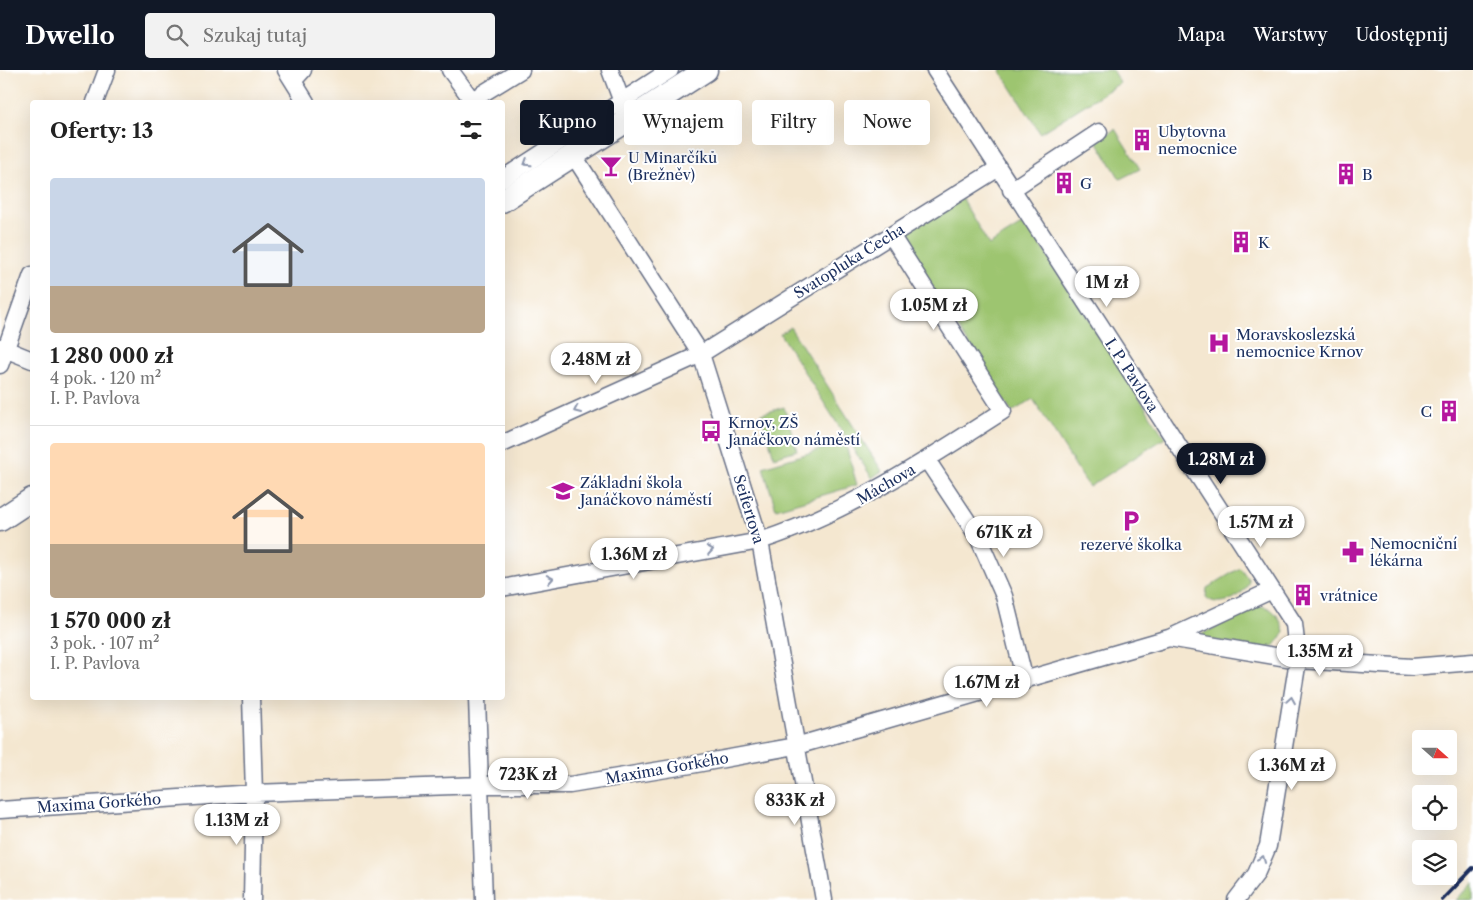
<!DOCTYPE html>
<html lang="pl">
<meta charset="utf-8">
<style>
body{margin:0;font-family:"Libre Caslon Text",serif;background:#f2f2f2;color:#222;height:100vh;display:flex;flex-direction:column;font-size:19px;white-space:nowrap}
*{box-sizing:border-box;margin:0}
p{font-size:16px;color:#767676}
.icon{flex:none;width:28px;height:28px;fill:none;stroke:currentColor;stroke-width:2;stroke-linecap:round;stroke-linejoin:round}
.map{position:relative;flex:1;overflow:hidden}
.details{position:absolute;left:30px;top:30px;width:475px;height:600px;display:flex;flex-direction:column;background:#fff;border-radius:5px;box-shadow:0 5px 20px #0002}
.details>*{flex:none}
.banner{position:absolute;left:520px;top:30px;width:475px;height:45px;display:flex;gap:10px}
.needle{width:32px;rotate:111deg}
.controls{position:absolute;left:1412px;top:660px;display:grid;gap:10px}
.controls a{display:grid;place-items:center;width:45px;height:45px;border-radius:5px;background:#fff;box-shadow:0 5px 20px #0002;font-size:25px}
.price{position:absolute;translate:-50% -42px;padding:0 11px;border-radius:18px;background:#fff;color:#222;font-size:16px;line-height:32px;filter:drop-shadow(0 1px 2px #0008)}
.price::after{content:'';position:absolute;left:50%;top:30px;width:15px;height:11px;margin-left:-8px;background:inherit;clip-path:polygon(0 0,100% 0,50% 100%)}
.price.on{background:#111827;color:#fff}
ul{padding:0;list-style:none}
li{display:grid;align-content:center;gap:10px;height:265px;padding:0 20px}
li+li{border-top:1px solid #e0e0e0}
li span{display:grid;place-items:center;height:155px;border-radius:5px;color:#555}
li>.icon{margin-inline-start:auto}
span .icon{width:90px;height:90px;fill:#fffc;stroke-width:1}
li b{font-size:21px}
h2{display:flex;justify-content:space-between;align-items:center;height:60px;padding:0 20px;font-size:21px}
.pill{padding:0 18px;border-radius:5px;background:#fff;box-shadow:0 5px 20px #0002;font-size:18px;line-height:45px}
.pill.on{background:#111827;color:#fff}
header{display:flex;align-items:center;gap:30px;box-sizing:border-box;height:70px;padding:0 25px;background:#111827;color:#fff}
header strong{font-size:24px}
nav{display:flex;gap:28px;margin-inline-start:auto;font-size:18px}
.search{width:350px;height:45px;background:#f2f2f2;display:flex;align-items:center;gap:12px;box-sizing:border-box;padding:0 18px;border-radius:5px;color:#767676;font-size:19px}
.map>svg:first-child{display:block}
</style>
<header>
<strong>Dwello</strong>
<div class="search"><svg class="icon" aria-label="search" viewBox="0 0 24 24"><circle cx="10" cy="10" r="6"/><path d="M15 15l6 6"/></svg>Szukaj tutaj</div>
<nav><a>Mapa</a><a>Warstwy</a><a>Udostępnij</a></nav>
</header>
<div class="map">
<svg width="1473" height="830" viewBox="0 0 1473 830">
<rect width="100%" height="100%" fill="#fff"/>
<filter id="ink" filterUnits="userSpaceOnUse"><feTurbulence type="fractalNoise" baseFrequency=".02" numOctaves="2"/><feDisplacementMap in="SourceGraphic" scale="10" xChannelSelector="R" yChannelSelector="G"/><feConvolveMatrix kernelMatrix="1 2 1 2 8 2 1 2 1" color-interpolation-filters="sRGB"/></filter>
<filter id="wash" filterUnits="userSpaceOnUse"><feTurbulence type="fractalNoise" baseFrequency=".0096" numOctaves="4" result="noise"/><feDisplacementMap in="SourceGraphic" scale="20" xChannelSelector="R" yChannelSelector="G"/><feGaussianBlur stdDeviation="1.12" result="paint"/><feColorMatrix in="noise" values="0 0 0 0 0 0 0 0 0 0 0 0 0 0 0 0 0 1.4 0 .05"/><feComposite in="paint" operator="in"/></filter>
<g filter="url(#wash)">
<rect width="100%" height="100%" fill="#f4e7d0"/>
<path fill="#9dc570" stroke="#5c7a67" d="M1000,0H1112L1120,13L1040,63Z
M1115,59L1140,99L1120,109L1097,71Z
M962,129L989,175L1026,152L1165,368L1089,417L1033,329L1012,342L902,169L903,162Z
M790,257L882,401L872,408L780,264Z
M784,337L797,380L774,387L761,344Z
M845,372L857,415L776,439L763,397Z
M1240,498L1249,510C1247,526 1218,540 1206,527L1207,518Z
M1258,536C1274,536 1280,548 1284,562C1280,571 1276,575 1266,579L1199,568L1200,565Z
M1473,812V830H1456Z"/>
</g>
<g filter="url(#ink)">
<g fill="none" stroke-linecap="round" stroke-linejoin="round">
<g stroke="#676f86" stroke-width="19">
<path id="minor" d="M286,0L306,32
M450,0L472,30L521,0
M610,0L625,40
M935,0L1294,554L1298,590L1268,776L1256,804L1236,830
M293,11L303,0
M95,32L107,0
M574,86L701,284L760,471L824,830
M502,109L670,0
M1011,120L1099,62
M0,277L32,290
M0,295L32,205
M502,374L701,284L997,99
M927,390L978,467L1004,526L1025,611
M502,518L760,471C849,442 925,391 1003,341L891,165
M1169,568L1298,590L1412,597L1473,592
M251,628L254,723L252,830
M477,628L484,830
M0,740L254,723L481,715H570L691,695L796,676L1169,568L1270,521"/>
</g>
<g stroke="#676f86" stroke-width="25">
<path id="secondary" d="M502,131L706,0
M0,450L32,429"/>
</g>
<use href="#minor" stroke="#fff" stroke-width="16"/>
<use href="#secondary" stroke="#fff" stroke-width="22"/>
<path stroke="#1b2f5e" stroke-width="4" d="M1442,830L1473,798"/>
</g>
<defs><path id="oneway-chevron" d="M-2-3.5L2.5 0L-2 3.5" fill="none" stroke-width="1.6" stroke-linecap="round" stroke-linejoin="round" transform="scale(1.25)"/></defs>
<g stroke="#8d97ae">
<use href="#oneway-chevron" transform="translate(527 93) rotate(147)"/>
<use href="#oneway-chevron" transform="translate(577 340) rotate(156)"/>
<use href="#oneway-chevron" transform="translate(710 480) rotate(-10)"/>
<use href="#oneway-chevron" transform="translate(550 509) rotate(-10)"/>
<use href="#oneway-chevron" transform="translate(1291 630) rotate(-81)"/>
<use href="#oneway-chevron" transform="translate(1262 789) rotate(-67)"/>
</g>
</g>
<defs>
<g id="building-bare" transform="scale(1.725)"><path d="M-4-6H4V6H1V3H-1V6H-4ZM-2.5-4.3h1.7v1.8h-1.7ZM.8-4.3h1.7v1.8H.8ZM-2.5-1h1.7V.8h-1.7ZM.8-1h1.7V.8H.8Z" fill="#b5179e" stroke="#fff" stroke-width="2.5" paint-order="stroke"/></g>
<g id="bar-bare" transform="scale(1.725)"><path d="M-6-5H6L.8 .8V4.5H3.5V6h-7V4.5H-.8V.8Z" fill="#b5179e" stroke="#fff" stroke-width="2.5" paint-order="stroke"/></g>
<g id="hospital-bare" transform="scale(1.725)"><path d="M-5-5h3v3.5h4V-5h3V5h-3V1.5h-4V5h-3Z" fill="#b5179e" stroke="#fff" stroke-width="2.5" paint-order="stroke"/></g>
<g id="bus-bare" transform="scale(1.725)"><path d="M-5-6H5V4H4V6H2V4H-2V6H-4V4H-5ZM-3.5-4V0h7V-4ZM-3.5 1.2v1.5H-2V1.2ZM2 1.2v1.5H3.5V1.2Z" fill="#b5179e" stroke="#fff" stroke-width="2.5" paint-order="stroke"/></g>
<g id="school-bare" transform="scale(1.725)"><path d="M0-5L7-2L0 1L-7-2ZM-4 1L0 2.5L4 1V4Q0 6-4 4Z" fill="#b5179e" stroke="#fff" stroke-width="2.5" paint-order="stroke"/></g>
<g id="parking-bare" transform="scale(1.725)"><path d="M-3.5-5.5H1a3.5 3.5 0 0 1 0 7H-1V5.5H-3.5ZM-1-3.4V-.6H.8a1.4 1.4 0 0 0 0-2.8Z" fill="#b5179e" stroke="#fff" stroke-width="2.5" paint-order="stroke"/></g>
<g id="pharmacy-bare" transform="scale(1.725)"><path d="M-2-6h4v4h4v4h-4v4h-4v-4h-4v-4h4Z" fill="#b5179e" stroke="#fff" stroke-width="2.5" paint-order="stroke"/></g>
</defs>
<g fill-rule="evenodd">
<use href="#building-bare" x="1142" y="70"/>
<use href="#bar-bare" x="611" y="96"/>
<use href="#building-bare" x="1346" y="104"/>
<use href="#building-bare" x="1064" y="113"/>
<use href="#building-bare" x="1241" y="172"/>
<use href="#hospital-bare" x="1219" y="273"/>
<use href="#building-bare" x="1449" y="341"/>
<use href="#bus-bare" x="711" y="361"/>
<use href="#school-bare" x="563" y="421"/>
<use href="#parking-bare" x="1131" y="451"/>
<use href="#pharmacy-bare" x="1353" y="482"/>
<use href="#building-bare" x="1303" y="525"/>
</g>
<g text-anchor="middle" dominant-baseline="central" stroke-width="4" stroke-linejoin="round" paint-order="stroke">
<g font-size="15" fill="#1b2f5e" stroke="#fff" text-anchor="start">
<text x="1158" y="61">Ubytovna<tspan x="1158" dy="17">nemocnice</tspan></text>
<text x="628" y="87">U Minarčíků<tspan x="628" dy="17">(Brežněv)</tspan></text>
<text x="1362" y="104">B</text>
<text x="1080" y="113">G</text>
<text x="1258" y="172">K</text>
<text x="1236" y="264">Moravskoslezská<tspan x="1236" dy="17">nemocnice Krnov</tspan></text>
<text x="1432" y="341" text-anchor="end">C</text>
<text x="728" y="352">Krnov, ZŠ<tspan x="728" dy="17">Janáčkovo náměstí</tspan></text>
<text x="580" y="412">Základní škola<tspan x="580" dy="17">Janáčkovo náměstí</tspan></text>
<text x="1370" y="473">Nemocniční<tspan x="1370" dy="17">lékárna</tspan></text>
<text x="1131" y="474" text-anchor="middle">rezervé školka</text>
<text x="1320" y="525">vrátnice</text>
</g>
<g font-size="15" fill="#1b2f5e" stroke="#fff">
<text transform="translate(849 191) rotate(-32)">Svatopluka Čecha</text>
<text transform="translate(1132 305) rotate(57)">I. P. Pavlova</text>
<text transform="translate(886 414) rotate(-30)">Máchova</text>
<text transform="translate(749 439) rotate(73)">Seifertova</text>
<text transform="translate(667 698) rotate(-10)">Maxima Gorkého</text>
<text transform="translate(99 733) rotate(-4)">Maxima Gorkého</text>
</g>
</g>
</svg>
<div class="controls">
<a><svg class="needle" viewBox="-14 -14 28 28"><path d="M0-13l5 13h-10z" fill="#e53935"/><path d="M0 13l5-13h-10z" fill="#767676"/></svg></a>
<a><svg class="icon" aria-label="locate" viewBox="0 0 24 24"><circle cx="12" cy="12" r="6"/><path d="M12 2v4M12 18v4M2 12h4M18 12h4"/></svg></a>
<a><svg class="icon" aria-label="layers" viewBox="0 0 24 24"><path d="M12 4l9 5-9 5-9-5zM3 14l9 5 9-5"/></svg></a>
</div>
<b class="price" style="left:1107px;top:238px">1M zł</b>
<b class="price" style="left:934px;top:261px">1.05M zł</b>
<b class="price" style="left:596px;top:315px">2.48M zł</b>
<b class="price on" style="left:1221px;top:415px">1.28M zł</b>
<b class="price" style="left:1261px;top:478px">1.57M zł</b>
<b class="price" style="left:1004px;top:488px">671K zł</b>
<b class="price" style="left:634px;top:510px">1.36M zł</b>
<b class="price" style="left:1320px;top:607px">1.35M zł</b>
<b class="price" style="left:987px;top:638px">1.67M zł</b>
<b class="price" style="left:1292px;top:721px">1.36M zł</b>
<b class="price" style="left:528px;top:730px">723K zł</b>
<b class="price" style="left:795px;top:756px">833K zł</b>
<b class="price" style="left:237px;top:776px">1.13M zł</b>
<div class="banner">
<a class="pill on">Kupno</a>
<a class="pill">Wynajem</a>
<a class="pill">Filtry</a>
<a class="pill">Nowe</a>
</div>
<section class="details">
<h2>Oferty: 13<svg class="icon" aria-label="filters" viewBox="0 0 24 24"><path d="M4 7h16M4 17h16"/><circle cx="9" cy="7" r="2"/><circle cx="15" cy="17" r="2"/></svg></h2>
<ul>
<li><span style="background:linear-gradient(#c9d6e8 70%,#b9a48a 0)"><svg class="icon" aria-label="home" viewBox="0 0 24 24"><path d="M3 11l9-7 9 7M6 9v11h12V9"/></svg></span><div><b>1 280 000 zł</b><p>4 pok. · 120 m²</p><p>I. P. Pavlova</p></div></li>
<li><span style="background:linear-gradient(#ffd9b3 65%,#b9a48a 0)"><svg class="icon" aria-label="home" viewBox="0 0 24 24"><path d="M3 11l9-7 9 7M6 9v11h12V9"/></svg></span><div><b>1 570 000 zł</b><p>3 pok. · 107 m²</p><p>I. P. Pavlova</p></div></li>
</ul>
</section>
</div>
